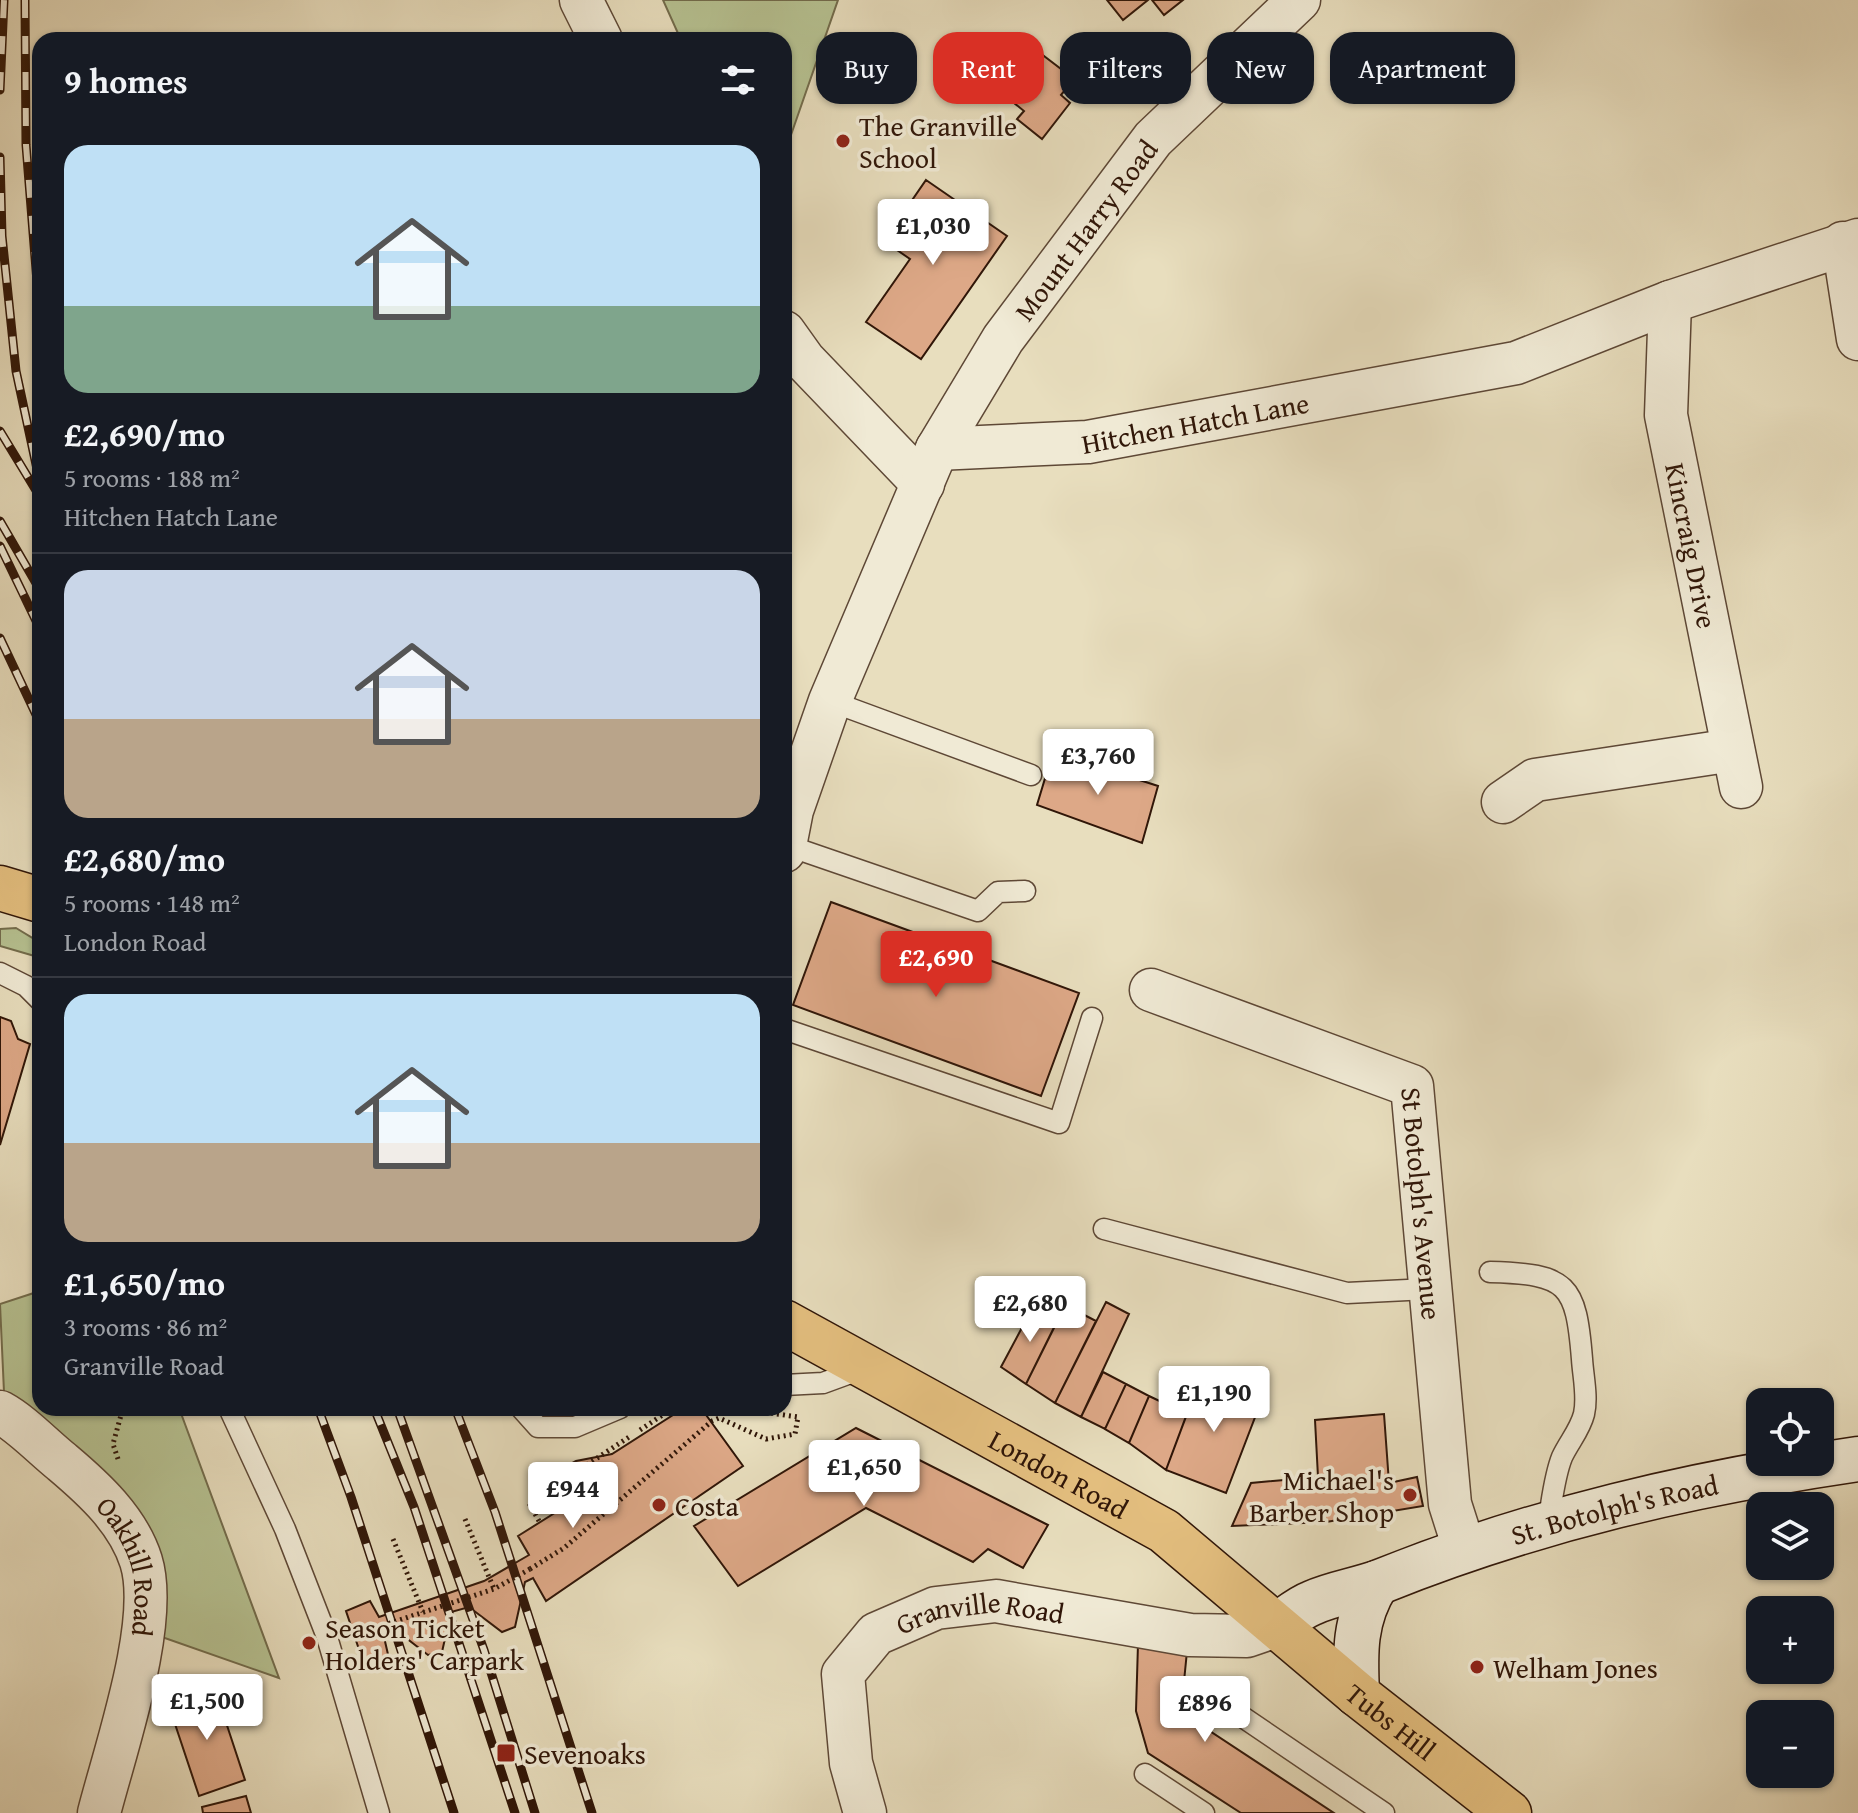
<!DOCTYPE html>
<meta charset="utf-8">
<style>
body{margin:0;font-family:"Gentium Book Plus",serif;background:#20242c;color:#f1f3f6;height:100vh;display:flex;flex-direction:column;font-size:30px;white-space:nowrap}
*{box-sizing:border-box;margin:0}
p{font-size:26px;color:#9ea1a6}
.icon{flex:none;width:44px;height:44px;fill:none;stroke:currentColor;stroke-width:2;stroke-linecap:round;stroke-linejoin:round}
.map{position:relative;flex:1;overflow:hidden}
.side{position:absolute;left:32px;top:32px;width:760px;height:1384px;display:flex;flex-direction:column;background:#171b24;border-radius:24px;box-shadow:0 2px 6px #0004}
.side>*{flex:none}
.banner{position:absolute;left:816px;top:32px;width:760px;height:72px;display:flex;gap:16px}
.buttons{position:absolute;left:1746px;top:1388px;display:grid;gap:16px}
.buttons a{display:grid;place-items:center;width:88px;height:88px;border-radius:16px;background:#171b24;box-shadow:0 2px 6px #0004;font-size:40px}
.price{position:absolute;translate:-50% -68px;padding:0 18px;border-radius:8px;background:#fff;color:#222;font-size:26px;line-height:52px;filter:drop-shadow(0 2px 4px #0008)}
.price::after{content:'';position:absolute;left:50%;top:48px;width:24px;height:18px;margin-left:-12px;background:inherit;clip-path:polygon(0 0,100% 0,50% 100%)}
.price.selected{background:#d93025;color:#fff}
ul{padding:0;list-style:none}
li{display:grid;align-content:center;gap:16px;height:424px;padding:0 32px}
li+li{border-top:2px solid #363941}
li span{display:grid;place-items:center;height:248px;border-radius:24px;color:#555}
li>.icon{margin-inline-start:auto}
span .icon{width:144px;height:144px;fill:#fffc;stroke-width:1}
li b{font-size:34px}
h2{display:flex;justify-content:space-between;align-items:center;height:96px;padding:0 32px;font-size:34px}
.pill{padding:0 28px;border-radius:24px;background:#171b24;box-shadow:0 2px 6px #0004;font-size:28px;line-height:72px}
.pill.selected{background:#d93025;color:#fff}
.map>svg:first-child{display:block}
</style>
<div class="map">
<svg width="1858" height="1813" viewBox="0 0 1858 1813">
<rect width="100%" height="100%" fill="#e8debe"/>
<filter id="stains"><feTurbulence type="fractalNoise" baseFrequency=".0025" numOctaves="4"/><feColorMatrix values="0 0 0 0 .2 0 0 0 0 .09 0 0 0 0 .02 0 0 0 .5 -.17"/></filter>
<radialGradient id="worn" r=".72"><stop offset=".6" stop-color="#630" stop-opacity="0"/><stop offset="1" stop-color="#630" stop-opacity=".3"/></radialGradient>
<path fill="#b6c191" stroke="#736c4c" stroke-width="2" d="M663,0H838L784,155V40H681Z
M16,928L34,939L38,957L0,946V929Z
M40,1291V1408H179L279,1678L142,1630L145,1581L5,1414L0,1304Z"/>
<path fill="#dda887" stroke="#301608" stroke-width="2" d="M1107,0H1148L1123,20Z
M1152,0H1183L1164,15Z
M1027,43L1074,79L1061,95L1070,103L1042,139L1017,119L1024,111L993,86Z
M926,180L1007,236L921,359L866,322L910,259L884,241Z
M1053,752L1158,786L1142,843L1037,805Z
M831,902L1079,993L1041,1096L793,1005Z
M0,1017L11,1021L18,1039L30,1044L0,1145Z
M1106,1302L1129,1314L1081,1417L1055,1403Z
M1034,1305L1059,1318L1026,1384L1001,1367Z
M1065,1305L1096,1321L1055,1403L1026,1384Z
M1103,1372L1126,1384L1105,1429L1081,1417Z
M1201,1376L1262,1399L1226,1493L1166,1470Z
M1126,1384L1149,1396L1129,1443L1105,1429Z
M1149,1396L1187,1414L1166,1470L1129,1443Z
M684,1408H701L743,1466L546,1601L533,1578L525,1582L515,1627L502,1632L469,1607L451,1612L442,1652L428,1655L397,1631L384,1637L390,1663L366,1670L346,1611L370,1601L379,1617L484,1581L529,1555L518,1536L561,1509L543,1479L576,1461L612,1454Z
M1384,1414L1389,1483L1417,1477L1423,1506L1326,1522L1232,1526L1251,1483L1318,1477L1315,1420Z
M856,1428L1048,1525L1023,1568L988,1549L973,1562L866,1508L738,1586L694,1526Z
M1138,1644L1187,1651L1181,1712L1334,1813H1241L1148,1753L1136,1711Z
M215,1689L245,1780L199,1796L168,1703Z
M246,1796L251,1813H203L202,1807Z"/>
<g fill="none" stroke-linecap="round" stroke-linejoin="round">
<g stroke="#5e4836" stroke-width="23">
<path id="service" d="M830,701L1031,775
M786,845L978,911L998,892L1025,891
M0,973L26,986L40,1000
M784,1029L1059,1123L1092,1018
M1104,1229L1347,1293L1428,1289
M1490,1272C1568,1274 1576,1284 1582,1359C1583,1376 1588,1397 1584,1414C1580,1430 1569,1442 1562,1457C1554,1477 1552,1502 1548,1523
M784,1385L823,1383L864,1368
M229,1408L285,1529L327,1637L379,1813
M521,1408L538,1427H575L620,1408
M1222,1703L1384,1813
M1145,1774L1204,1813"/>
</g>
<g stroke="#5e4836" stroke-width="45">
<g id="minor">
<path d="M581,0L601,40"/>
<path d="M1843,243L1858,339"/>
<path id="s1" d="M1670,302L1666,415L1741,787"/>
<path d="M784,332L804,360L923,484"/>
<path id="s2" d="M937,449L1088,442L1516,363L1670,302L1858,240"/>
<path d="M1503,802L1535,780L1733,750"/>
<path id="s3" d="M784,851L792,810L830,701L937,449L1003,339L1153,139L1299,0"/>
<path id="s4" d="M1151,990L1412,1086L1450,1504L1464,1548"/>
<path id="s5" d="M0,1412C22,1424 42,1446 62,1462C94,1489 128,1520 141,1561C160,1622 115,1750 99,1813"/>
<path id="s6" d="M865,1813L851,1763L843,1674L876,1634L936,1608L996,1601L1190,1635L1247,1636L1276,1626"/>
</g>
</g>
<g stroke="#301608" stroke-width="47">
<g id="secondary">
<path id="s7" d="M1276,1626C1288,1618 1299,1608 1312,1603C1334,1593 1359,1590 1382,1581C1536,1519 1694,1483 1858,1459"/>
<path d="M1357,1694C1355,1653 1354,1619 1377,1583"/>
</g>
</g>
<g stroke="#301608" stroke-width="47">
<g id="primary">
<path d="M0,888L40,900"/>
<path id="s8" d="M784,1322L1164,1531L1357,1694L1509,1813"/>
</g>
</g>
<path stroke="#301608" stroke-width="5" stroke-dasharray="2 4" stroke-linecap="butt" d="M640,1430L673,1408
M118,1459L113,1444L123,1408
M465,1519L494,1589
M539,1521L529,1503L629,1437
M393,1539L423,1612
M530,1569L564,1548L712,1421L719,1418L766,1439L795,1434L798,1417L735,1408"/>
<use href="#service" stroke="#f0ead5" stroke-width="20"/>
<use href="#minor" stroke="#f0ead5" stroke-width="42"/>
<use href="#secondary" stroke="#f0ead5" stroke-width="44"/>
<use href="#primary" stroke="#e4bf7f" stroke-width="44"/>
<g stroke="#301608" stroke-width="9">
<path id="rail" d="M25,0L26,145L40,319
M0,90L4,0
M0,157L2,236L16,371L40,483
M0,431L40,497
M0,521L40,590
M0,546L40,629
M0,638L40,723
M318,1408L351,1497L454,1813
M374,1408L414,1507L515,1813
M397,1408L484,1650L535,1813
M455,1408L495,1512L592,1813"/>
</g>
<use href="#rail" stroke="#f0ead5" stroke-width="6" stroke-dasharray="18" stroke-linecap="butt"/>
<path stroke="#301608" stroke-width="5" stroke-dasharray="2 4" stroke-linecap="butt" d="M366,1631L494,1589L530,1569"/>
</g>
<g fill="#8f2418" stroke="#f0ead5" stroke-width="3">
<circle cx="843" cy="141" r="8"/>
<circle cx="1410" cy="1495" r="8"/>
<circle cx="659" cy="1505" r="8"/>
<circle cx="309" cy="1643" r="8"/>
<circle cx="1477" cy="1667" r="8"/>
<rect x="496" y="1743" width="20" height="20" rx="4"/>
</g>
<g text-anchor="middle" dominant-baseline="central" stroke-width="7" stroke-linejoin="round" paint-order="stroke">
<g font-size="28" fill="#301608" stroke="#f0ead5" text-anchor="start">
<text x="859" y="125">The Granville<tspan x="859" dy="32">School</tspan></text>
<text x="1394" y="1479" text-anchor="end">Michael's<tspan x="1394" dy="32">Barber Shop</tspan></text>
<text x="675" y="1505">Costa</text>
<text x="325" y="1627">Season Ticket<tspan x="325" dy="32">Holders' Carpark</tspan></text>
<text x="1493" y="1667">Welham Jones</text>
<text x="524" y="1753">Sevenoaks</text>
</g>
<g font-size="28" fill="#301608" stroke="#f0ead5">
<text stroke="none"><textPath href="#s3" startOffset="696">Mount Harry Road</textPath></text>
<text stroke="none"><textPath href="#s2" startOffset="260">Hitchen Hatch Lane</textPath></text>
<text stroke="none"><textPath href="#s1" startOffset="246">Kincraig Drive</textPath></text>
<text stroke="none"><textPath href="#s4" startOffset="396">St Botolph's Avenue</textPath></text>
<text stroke="none"><textPath href="#s8" startOffset="314">London Road</textPath></text>
<text stroke="none"><textPath href="#s7" startOffset="360">St. Botolph's Road</textPath></text>
<text stroke="none"><textPath href="#s5" startOffset="210">Oakhill Road</textPath></text>
<text stroke="none"><textPath href="#s6" startOffset="302">Granville Road</textPath></text>
<text stroke="none"><textPath href="#s8" startOffset="730">Tubs Hill</textPath></text>
</g>
</g>
<rect width="100%" height="100%" filter="url(#stains)"/>
<rect width="100%" height="100%" fill="url(#worn)"/>
</svg>
<div class="buttons">
<a><svg class="icon" aria-label="locate" viewBox="0 0 24 24"><circle cx="12" cy="12" r="6"/><path d="M12 2v4M12 18v4M2 12h4M18 12h4"/></svg></a>
<a><svg class="icon" aria-label="layers" viewBox="0 0 24 24"><path d="M12 4l9 5-9 5-9-5zM3 14l9 5 9-5"/></svg></a>
<a>+</a>
<a>−</a>
</div>
<b class="price" style="left:933px;top:267px">£1,030</b>
<b class="price" style="left:1098px;top:797px">£3,760</b>
<b class="price selected" style="left:936px;top:999px">£2,690</b>
<b class="price" style="left:1030px;top:1344px">£2,680</b>
<b class="price" style="left:1214px;top:1434px">£1,190</b>
<b class="price" style="left:864px;top:1508px">£1,650</b>
<b class="price" style="left:573px;top:1530px">£944</b>
<b class="price" style="left:207px;top:1742px">£1,500</b>
<b class="price" style="left:1205px;top:1744px">£896</b>
<div class="banner">
<a class="pill">Buy</a>
<a class="pill selected">Rent</a>
<a class="pill">Filters</a>
<a class="pill">New</a>
<a class="pill">Apartment</a>
</div>
<section class="side">
<h2>9 homes<svg class="icon" aria-label="filters" viewBox="0 0 24 24"><path d="M4 7h16M4 17h16"/><circle cx="9" cy="7" r="2"/><circle cx="15" cy="17" r="2"/></svg></h2>
<ul>
<li><span style="background:linear-gradient(#bfe0f5 65%,#7fa58c 0)"><svg class="icon" aria-label="home" viewBox="0 0 24 24"><path d="M3 11l9-7 9 7M6 9v11h12V9"/></svg></span><div><b>£2,690/mo</b><p>5 rooms · 188 m²</p><p>Hitchen Hatch Lane</p></div></li>
<li><span style="background:linear-gradient(#c9d6e8 60%,#b9a48a 0)"><svg class="icon" aria-label="home" viewBox="0 0 24 24"><path d="M3 11l9-7 9 7M6 9v11h12V9"/></svg></span><div><b>£2,680/mo</b><p>5 rooms · 148 m²</p><p>London Road</p></div></li>
<li><span style="background:linear-gradient(#bfe0f5 60%,#b9a48a 0)"><svg class="icon" aria-label="home" viewBox="0 0 24 24"><path d="M3 11l9-7 9 7M6 9v11h12V9"/></svg></span><div><b>£1,650/mo</b><p>3 rooms · 86 m²</p><p>Granville Road</p></div></li>
</ul>
</section>
</div>
